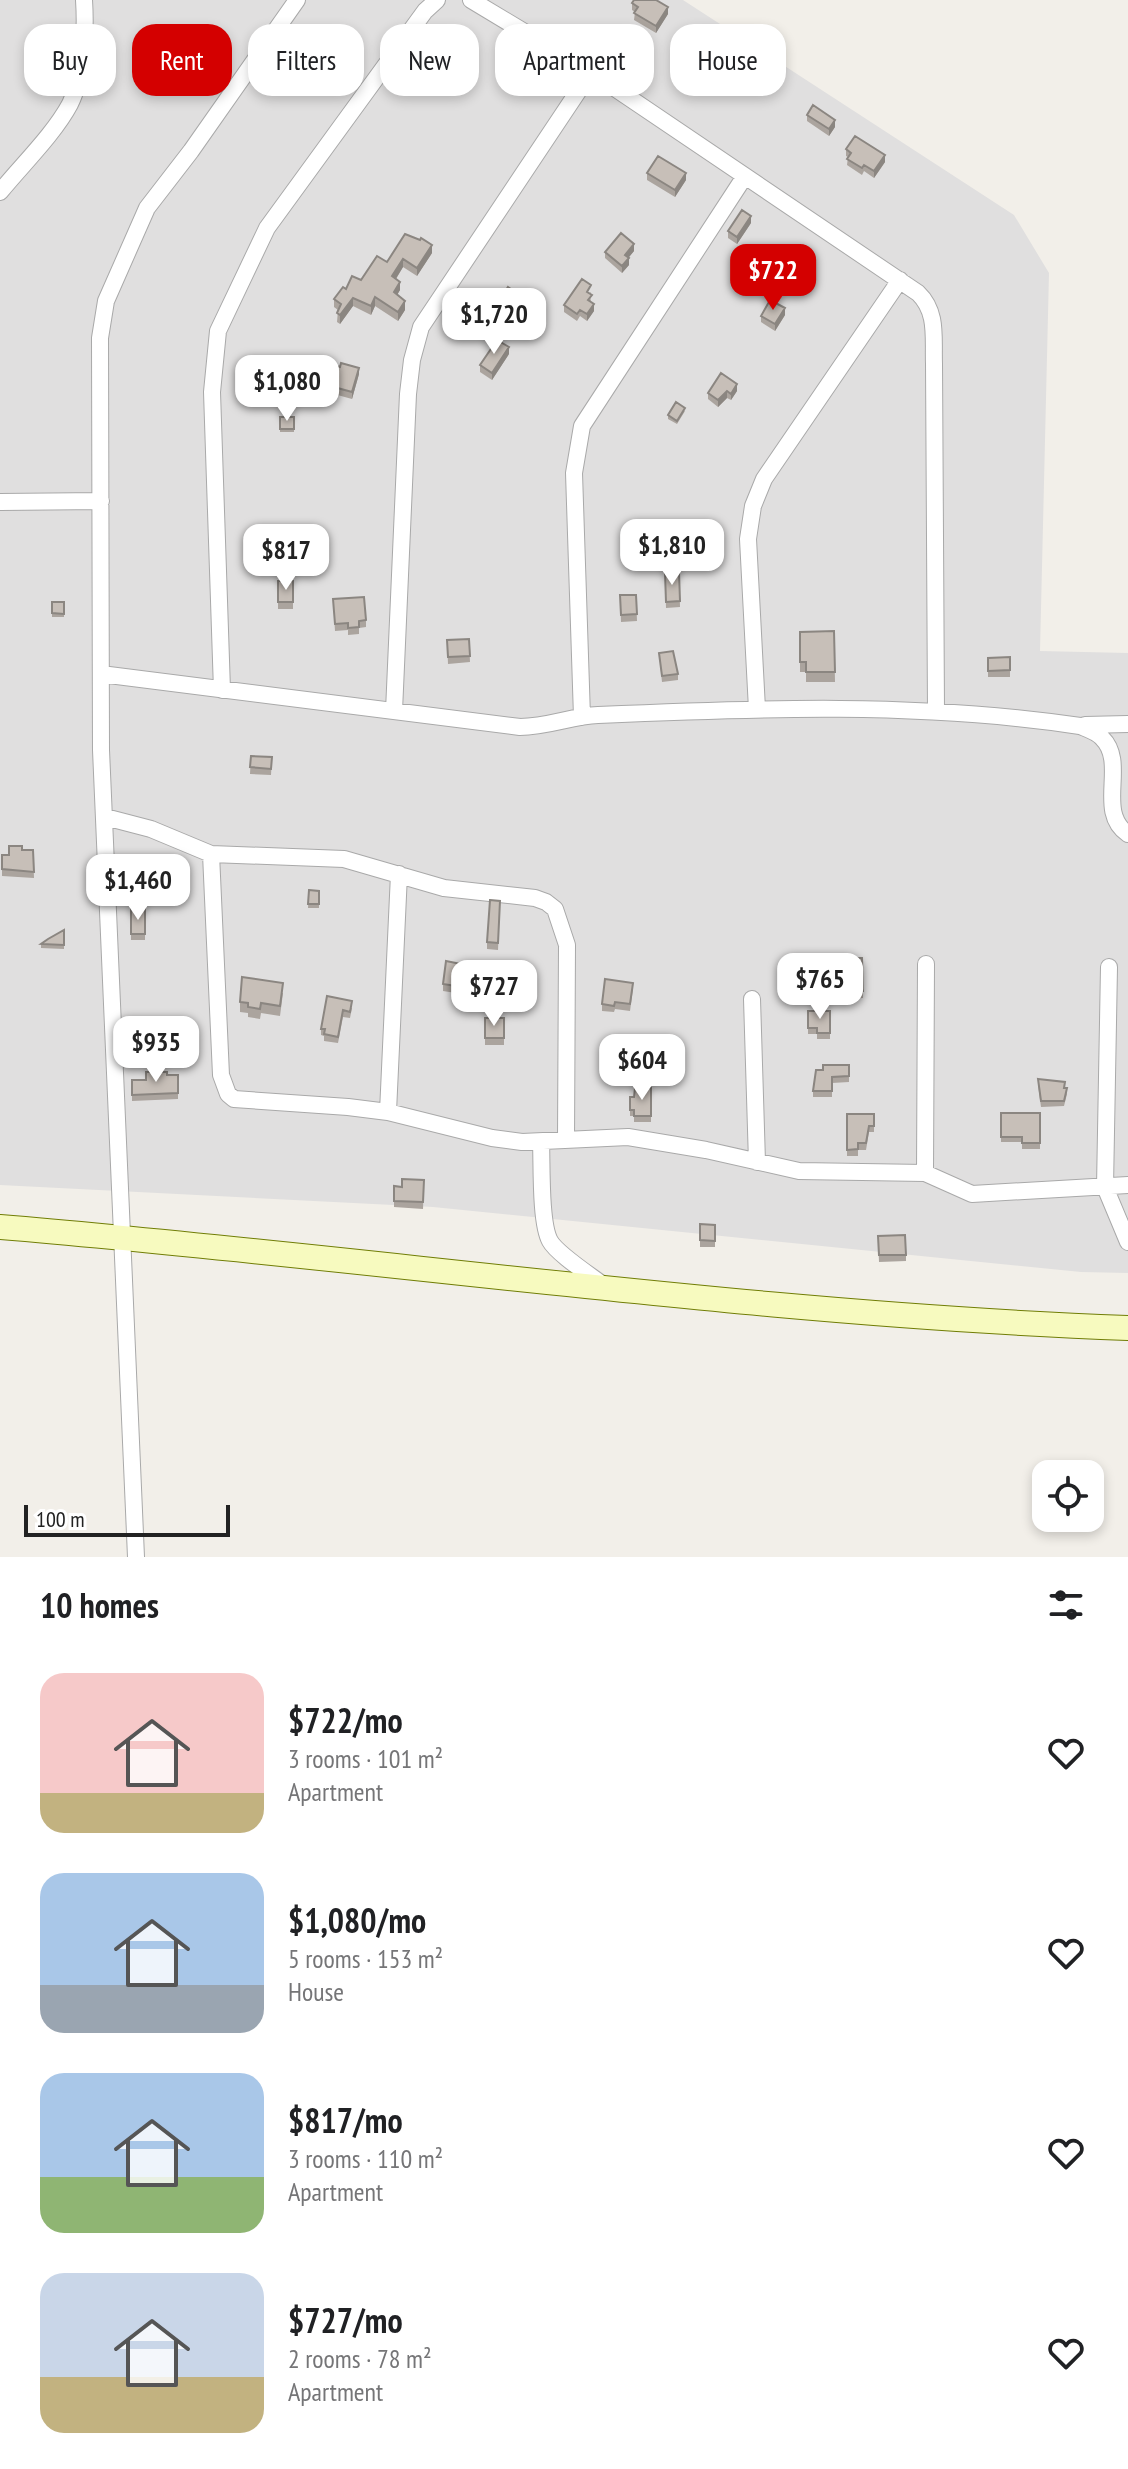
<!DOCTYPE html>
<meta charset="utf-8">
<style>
body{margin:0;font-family:"PT Sans Narrow",sans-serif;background:#f6f6f6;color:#202124;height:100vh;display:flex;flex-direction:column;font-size:30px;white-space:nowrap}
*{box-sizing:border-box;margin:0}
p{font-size:26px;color:#757577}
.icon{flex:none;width:44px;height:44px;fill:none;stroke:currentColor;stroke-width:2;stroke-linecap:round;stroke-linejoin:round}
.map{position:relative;height:1557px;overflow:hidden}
.details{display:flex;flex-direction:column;background:#fff;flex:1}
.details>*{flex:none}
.hud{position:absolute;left:24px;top:24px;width:1080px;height:72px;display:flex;gap:16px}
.fabs{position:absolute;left:1032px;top:1460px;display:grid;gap:16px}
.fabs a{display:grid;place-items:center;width:72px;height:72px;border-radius:16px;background:#fff;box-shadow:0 4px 12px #0003;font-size:40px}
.scale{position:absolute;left:24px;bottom:20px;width:206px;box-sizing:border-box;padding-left:8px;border:4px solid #222;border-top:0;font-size:22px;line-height:28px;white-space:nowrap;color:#222;-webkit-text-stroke:6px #fff;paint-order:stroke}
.price{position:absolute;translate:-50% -68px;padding:0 18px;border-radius:16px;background:#fff;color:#222;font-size:26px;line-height:52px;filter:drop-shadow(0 2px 4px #0008)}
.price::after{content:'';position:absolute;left:50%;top:48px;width:24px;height:18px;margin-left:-12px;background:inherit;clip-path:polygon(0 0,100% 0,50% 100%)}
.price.active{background:#d40000;color:#fff}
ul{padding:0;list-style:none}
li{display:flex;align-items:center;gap:24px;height:200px;padding:0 40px}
li span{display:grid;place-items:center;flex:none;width:224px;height:160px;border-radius:24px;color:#555}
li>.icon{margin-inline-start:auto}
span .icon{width:96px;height:96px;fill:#fffc;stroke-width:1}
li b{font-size:34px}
h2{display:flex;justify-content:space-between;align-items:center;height:96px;padding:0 40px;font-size:34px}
.tag{padding:0 28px;border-radius:24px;background:#fff;box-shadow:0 4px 12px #0003;font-size:28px;line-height:72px}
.tag.active{background:#d40000;color:#fff}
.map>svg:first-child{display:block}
</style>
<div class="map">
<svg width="1128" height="1557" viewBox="0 0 1128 1557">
<rect width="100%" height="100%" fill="#f2efe9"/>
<path fill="#e0dfdf" d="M0,0H683L1014,215L1049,273L1040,651L1128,653V1273L1081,1272L433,1207L0,1185Z"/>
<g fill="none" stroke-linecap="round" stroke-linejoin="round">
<g stroke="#a9a9a9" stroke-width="18">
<path id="street" d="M471,0L591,72L918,293C938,312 933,338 934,364L936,710
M0,192C22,165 54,134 70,104C84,76 86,30 84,0
M0,502L101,501
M101,674L520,727C548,727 572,716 598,715C759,708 920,702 1080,726C1087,729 1097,732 1102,738C1128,763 1095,812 1128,834
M222,690L212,392L218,331L267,228L425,11L437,0
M757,709L748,539L753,506L764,479L900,280
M394,711L408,394L412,360L421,327L591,72
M582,717L574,473L582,426L745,176
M1085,725L1128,724
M105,817L151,829L211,854L221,1075L228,1094L234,1099L348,1107L388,1112L492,1138L522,1142L628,1137L706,1150L799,1171L925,1173L972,1194L1128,1185
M211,854L344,859L444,888L535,898L546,902L555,909L567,945L566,1140
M1109,967L1105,1187L1128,1242
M752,999L757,1162
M388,1112L399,874
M541,1142C542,1164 540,1223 550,1241C557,1254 593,1277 607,1288
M925,1173L926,964
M136,1557L101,750L100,338L106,301L147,208L191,151L297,0"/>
</g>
<g stroke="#707d05" stroke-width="26">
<path id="secondary" d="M0,1227C376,1258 750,1314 1128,1328"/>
</g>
<use href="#street" stroke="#fff" stroke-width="16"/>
<use href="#secondary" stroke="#f7fabf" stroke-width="24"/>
</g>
<path fill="#aba49e" d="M632,3L668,14L656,33L634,20L635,12L632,10Z
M807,115L835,127L829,136L807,121Z
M846,149L885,162L874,178L864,171L862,175L847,165L848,157L846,156Z
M647,173L686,180L675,197L647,180Z
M751,223L737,244L728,238V231Z
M634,251L628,258L629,265L622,273L605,258V252Z
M432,253L417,276L403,267L396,279L400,290L397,295L405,310L398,321L375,306L371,315L353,306L340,324L337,322L338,310L334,307V299L346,289L387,262Z
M591,292L590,294L591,303L594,311L587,321L580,316L577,321L564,312V305Z
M498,302L527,306L514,327L503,320V312L498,309Z
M785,315L775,331L761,322V316Z
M509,354L492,380L480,372V365Z
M359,374L352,399L323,391V384Z
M737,391L731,400L727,398L718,407L708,399V393Z
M685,411L677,424L668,419V415Z
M280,417H294V432H280Z
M679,572L680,607L666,608L665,573Z
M278,581H293V609H278Z
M620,595H636L637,621L621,622Z
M333,599L366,620V627L359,628V634L348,635V630L335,631Z
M52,602H64V617H52Z
M834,631L835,682H806V672H800V632Z
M469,639L470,662L448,664L447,640Z
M659,653L678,674V680L662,682Z
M988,658L1010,670V677H988Z
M251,756L272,757L271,775L250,774Z
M22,850H33L34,878L2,876V855H9Z
M309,890L319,891V908H308Z
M500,901L498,950L487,949V942Z
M131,909H145V940H131Z
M64,930V949L41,948V944Z
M845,958H862L863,998L846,999Z
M471,972L468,992L462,991V994L443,991V984Z
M633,989L630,1011L615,1009L614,1012L602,1011V1004Z
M283,993L280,1016L261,1013L260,1019L248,1017V1013L240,1012V1002Z
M327,996L352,1008L350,1018L343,1017L338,1043L324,1041V1036L321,1035V1029Z
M808,1011H830V1039H817V1034H808Z
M151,1018L173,1042V1048H150Z
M485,1018H504V1045H485Z
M667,1055L681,1056L680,1072L666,1071Z
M849,1065V1082L832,1083V1097H813V1091Z
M167,1075H178V1099L132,1101V1080H146Z
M1038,1085L1065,1088L1067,1094L1064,1106L1041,1107Z
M651,1088V1122H634V1116H630V1097H634Z
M1001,1113H1040V1149H1022V1142H1001Z
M847,1114H874V1132H869L866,1150H858V1156H847Z
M424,1180L423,1209L394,1207V1186L402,1187Z
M715,1225V1247H700V1240Z
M878,1236L906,1255V1261L879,1262Z"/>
<path fill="#8b8681" d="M668,7V14L656,33V26Z
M835,120V127L829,136V129Z
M885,155V162L874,178V171Z
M686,173V180L675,197V190Z
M751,216V223L737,244V237Z
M634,244V251L625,262V255Z
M432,245V253L417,276V268Z
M629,258V265L622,273V266Z
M403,259V267L392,285V276Z
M400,282V290L394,300V292Z
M375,297V306L371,315V306Z
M353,298V306L340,324V315Z
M527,300V306L514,327V320Z
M405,301V310L398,321V312Z
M594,304V311L587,321V314Z
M785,308V315L775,331V324Z
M509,347V354L492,380V373Z
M359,368V374L352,399V392Z
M737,384V391L731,400V394Z
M727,391V398L718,407V400Z"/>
<path fill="#c7bfb8" stroke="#8b8681" stroke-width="2" d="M634,0H656L668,7L656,26L634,13L638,7L632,3Z
M813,105L835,120L829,129L807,115Z
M855,136L885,155L874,171L864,165L862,168L847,159L851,153L846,149Z
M658,156L686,173L675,190L647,173Z
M742,210L751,216L737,237L728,231Z
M621,233L634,244L625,255L629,258L622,266L605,252Z
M405,234L420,240L421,238L432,245L417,268L403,259L392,276L400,282L394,292L405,301L398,312L375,297L371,306L353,298L340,315L337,313L341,304L334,299L343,287L346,289L352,276L361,280L377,256L387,262Z
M582,279L591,285L587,292L592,295L588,300L594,304L587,314L580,310L577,314L564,305Z
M508,287L527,300L514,320L503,313L506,308L498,302Z
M770,300L785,308L775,324L761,316Z
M497,340L509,347L492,373L480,365Z
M341,363L359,368L352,392L323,384L328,364L340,367Z
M721,373L737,384L731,394L727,391L718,400L708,393Z
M676,402L685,408L677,421L668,415Z
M280,417H294V429H280Z
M679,572L680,601L666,602L665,573Z
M278,581H293V602H278Z
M620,595H636L637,614L621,615Z
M364,597L366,620L359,621V627L348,628V623L335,624L333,599Z
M52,602H64V614L52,613Z
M834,631L835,672H806V662H800V632Z
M469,639L470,656L448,657L447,640Z
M673,651L678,674L662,676L659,653Z
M1010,657V670L988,671V658Z
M251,756L272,757L271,769L250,767Z
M9,846H22V850H33L34,872L2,869V855H9Z
M309,890L319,891V904H308Z
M490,900L500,901L498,943L487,942Z
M131,909H145V934H131Z
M64,930V945L41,944L48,939Z
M845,958H862L863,991L846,992Z
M446,961L471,966L468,986L462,985V987L443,984Z
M242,977L283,983L280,1006L261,1003L260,1009L248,1007V1003L240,1002Z
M605,979L633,983L630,1004L615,1002L614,1006L602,1004Z
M327,996L352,1001L350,1012L343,1010L338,1037L324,1034L325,1029H321Z
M808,1011H830V1033H817V1028H808Z
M151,1018L171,1019L173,1042L150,1041Z
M485,1018H504V1038H485Z
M667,1055L681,1056L680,1069L666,1068Z
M823,1065H849V1076L832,1077V1091H813L816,1070H823Z
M146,1072H167V1075H178V1093L132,1095V1080H146Z
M1038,1079L1065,1082L1064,1088H1067L1064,1101H1041Z
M635,1088H651V1116H634V1110H630V1097H634Z
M1001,1113H1040V1143H1022V1137H1001Z
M847,1114H874V1126H869L866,1143H858V1149L847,1150Z
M402,1179L424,1180L423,1202L394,1201V1186L402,1187Z
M700,1224L715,1225V1241L700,1240Z
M905,1235L906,1255H879L878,1236Z"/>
</svg>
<div class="fabs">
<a><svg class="icon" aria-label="locate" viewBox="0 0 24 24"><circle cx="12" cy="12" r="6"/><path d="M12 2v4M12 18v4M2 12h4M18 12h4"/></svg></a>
</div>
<div class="scale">100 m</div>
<b class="price active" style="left:773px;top:312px">$722</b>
<b class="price" style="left:494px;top:356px">$1,720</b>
<b class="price" style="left:287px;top:423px">$1,080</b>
<b class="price" style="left:672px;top:587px">$1,810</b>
<b class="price" style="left:286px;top:592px">$817</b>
<b class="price" style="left:138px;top:922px">$1,460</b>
<b class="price" style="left:820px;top:1021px">$765</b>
<b class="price" style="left:494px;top:1028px">$727</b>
<b class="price" style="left:156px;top:1084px">$935</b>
<b class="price" style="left:642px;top:1102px">$604</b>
<div class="hud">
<a class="tag">Buy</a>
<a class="tag active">Rent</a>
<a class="tag">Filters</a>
<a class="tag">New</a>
<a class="tag">Apartment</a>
<a class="tag">House</a>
</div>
</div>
<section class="details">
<h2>10 homes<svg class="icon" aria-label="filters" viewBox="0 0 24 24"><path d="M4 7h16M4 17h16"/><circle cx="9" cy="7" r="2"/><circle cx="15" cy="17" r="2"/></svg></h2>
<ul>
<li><span style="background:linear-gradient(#f6c9c9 75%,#c2b280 0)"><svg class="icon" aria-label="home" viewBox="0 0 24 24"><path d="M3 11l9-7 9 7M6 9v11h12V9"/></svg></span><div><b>$722/mo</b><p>3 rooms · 101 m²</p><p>Apartment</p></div><svg class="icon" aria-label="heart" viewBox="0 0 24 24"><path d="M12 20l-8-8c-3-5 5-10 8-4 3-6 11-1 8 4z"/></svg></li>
<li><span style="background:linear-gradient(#a9c7e8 70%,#9aa5b1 0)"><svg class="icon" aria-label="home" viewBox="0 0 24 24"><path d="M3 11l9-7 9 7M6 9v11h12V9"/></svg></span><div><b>$1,080/mo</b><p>5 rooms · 153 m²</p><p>House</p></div><svg class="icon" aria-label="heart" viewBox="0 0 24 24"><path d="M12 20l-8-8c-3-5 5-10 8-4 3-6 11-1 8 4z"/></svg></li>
<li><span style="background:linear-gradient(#a9c7e8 65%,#8fb573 0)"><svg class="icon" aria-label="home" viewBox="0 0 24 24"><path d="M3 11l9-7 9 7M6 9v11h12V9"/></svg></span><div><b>$817/mo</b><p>3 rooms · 110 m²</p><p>Apartment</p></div><svg class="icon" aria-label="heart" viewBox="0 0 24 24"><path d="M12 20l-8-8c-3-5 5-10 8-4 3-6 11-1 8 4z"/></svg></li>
<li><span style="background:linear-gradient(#c9d6e8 65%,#c2b280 0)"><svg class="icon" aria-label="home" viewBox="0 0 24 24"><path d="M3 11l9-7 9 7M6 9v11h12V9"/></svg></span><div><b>$727/mo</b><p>2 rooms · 78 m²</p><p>Apartment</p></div><svg class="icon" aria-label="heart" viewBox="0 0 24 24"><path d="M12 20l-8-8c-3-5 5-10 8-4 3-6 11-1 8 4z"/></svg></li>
</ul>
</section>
